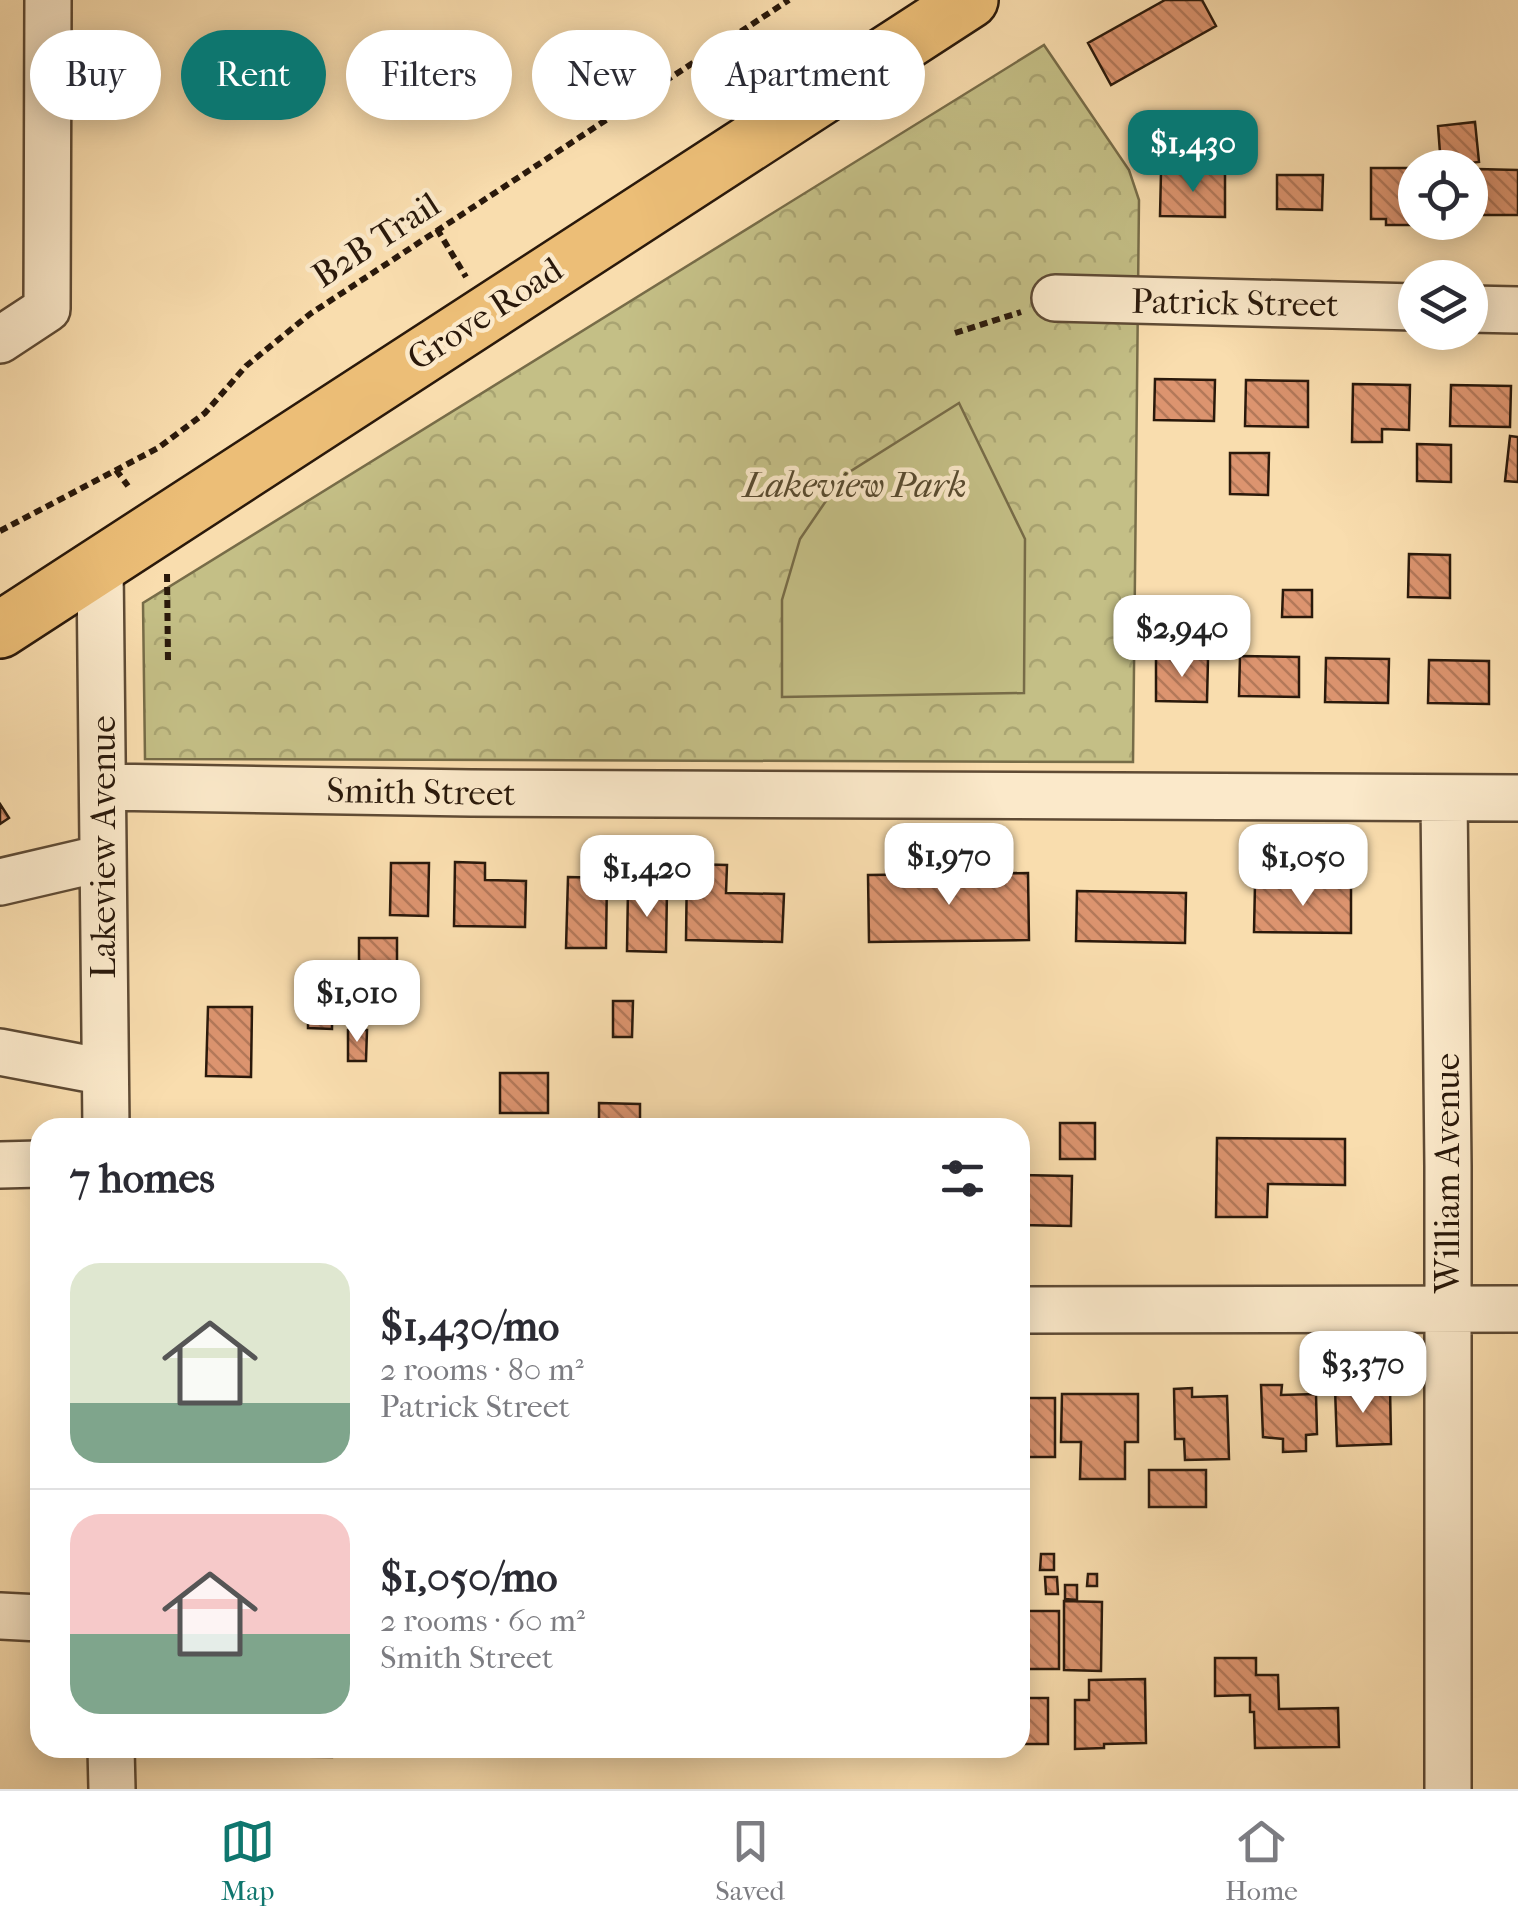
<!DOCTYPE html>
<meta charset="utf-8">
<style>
body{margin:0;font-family:"IM FELL French Canon",serif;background:#f2f2f3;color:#2b2b33;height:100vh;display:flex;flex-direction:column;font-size:38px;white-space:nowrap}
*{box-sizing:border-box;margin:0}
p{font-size:32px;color:#7c7c81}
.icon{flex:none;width:55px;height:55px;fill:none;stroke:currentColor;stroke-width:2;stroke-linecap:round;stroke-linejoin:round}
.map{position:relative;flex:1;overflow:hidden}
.drawer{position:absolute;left:30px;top:1118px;width:1000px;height:640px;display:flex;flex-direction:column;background:#fff;border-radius:30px;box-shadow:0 5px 25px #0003}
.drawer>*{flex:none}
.top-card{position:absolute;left:30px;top:30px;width:1000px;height:90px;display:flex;gap:20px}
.tools{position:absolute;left:1398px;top:150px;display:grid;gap:20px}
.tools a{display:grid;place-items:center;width:90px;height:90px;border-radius:50%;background:#fff;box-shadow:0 5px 25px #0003;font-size:50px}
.price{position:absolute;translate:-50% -85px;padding:0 22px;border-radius:20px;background:#fff;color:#222;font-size:32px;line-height:65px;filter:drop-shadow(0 2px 5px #0008)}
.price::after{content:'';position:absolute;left:50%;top:60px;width:30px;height:22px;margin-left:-15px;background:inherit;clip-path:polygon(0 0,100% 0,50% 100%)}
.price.on{background:#0f766e;color:#fff}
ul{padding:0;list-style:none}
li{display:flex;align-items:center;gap:30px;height:250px;padding:0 40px}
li+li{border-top:2px solid #e1e1e2}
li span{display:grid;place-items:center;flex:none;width:280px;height:200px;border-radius:30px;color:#555}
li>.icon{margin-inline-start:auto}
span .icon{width:120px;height:120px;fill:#fffc;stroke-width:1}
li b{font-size:42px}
h2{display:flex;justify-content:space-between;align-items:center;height:120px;padding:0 40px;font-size:42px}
.pill{padding:0 35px;border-radius:45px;background:#fff;box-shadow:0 5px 25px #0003;font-size:35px;line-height:90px}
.pill.on{background:#0f766e;color:#fff}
.dock{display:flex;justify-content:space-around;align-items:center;height:140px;border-top:2px solid #e1e1e2;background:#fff;font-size:28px;color:#7c7c81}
.dock a{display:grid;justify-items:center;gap:5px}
.dock .on{color:#0f766e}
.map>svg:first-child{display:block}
</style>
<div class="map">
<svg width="1518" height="1789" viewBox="0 0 1518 1789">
<defs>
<pattern id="park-crowns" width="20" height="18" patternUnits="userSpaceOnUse" patternTransform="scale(2.5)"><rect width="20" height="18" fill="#c4bf86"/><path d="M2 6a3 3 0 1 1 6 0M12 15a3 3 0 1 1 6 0" fill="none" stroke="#a9a472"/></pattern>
<pattern id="building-back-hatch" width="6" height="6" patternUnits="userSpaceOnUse" patternTransform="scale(2.5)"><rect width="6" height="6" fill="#dc946f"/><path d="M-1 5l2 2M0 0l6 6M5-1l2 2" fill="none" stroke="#b37859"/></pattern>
</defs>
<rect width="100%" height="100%" fill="#f9ddae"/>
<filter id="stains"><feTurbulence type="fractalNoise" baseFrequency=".002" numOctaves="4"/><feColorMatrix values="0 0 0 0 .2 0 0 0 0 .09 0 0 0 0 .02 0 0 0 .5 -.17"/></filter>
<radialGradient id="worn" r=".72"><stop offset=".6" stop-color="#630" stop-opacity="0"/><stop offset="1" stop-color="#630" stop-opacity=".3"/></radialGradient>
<path fill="url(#park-crowns)" stroke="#776c48" stroke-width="2.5" d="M1044,45L1129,170L1139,200L1133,762L145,759L143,603Z"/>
<path fill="#c4bf86" stroke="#776c48" stroke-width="2.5" d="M959,403L1025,539L1024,693L782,697V600L800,539L843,476Z"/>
<path fill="url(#building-back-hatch)" stroke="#2a190b" stroke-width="2.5" d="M1165,0H1202L1216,26L1111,85L1088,43Z
M1475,122L1479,162L1441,166L1438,126Z
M1371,168H1415L1413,225H1386V219H1371Z
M1477,169L1518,170V215H1476Z
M1161,172L1225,173V217L1160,216Z
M1277,175H1323L1322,210L1277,209Z
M1155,379L1215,380L1214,421L1154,420Z
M1246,380L1308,381V427L1245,426Z
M1353,384L1410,385L1409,430L1382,429V442H1352Z
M1451,385L1511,386L1510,427L1450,426Z
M1510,436L1518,437V482L1505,481Z
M1417,444L1451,445V482L1417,481Z
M1230,453H1269L1268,495L1230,494Z
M1409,554L1450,555V598L1408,597Z
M1283,590H1312V617H1282Z
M1240,656L1299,657V697L1239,696Z
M1156,658L1208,659L1207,702L1156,701Z
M1326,658L1389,659L1388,703L1325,702Z
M1429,660L1489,661V704L1428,703Z
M0,804L9,818L0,824Z
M455,862L485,863V880L526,881L525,927L454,926Z
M391,863H429L428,916L390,915Z
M687,864L727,865L726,893L784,894L782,942L686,940Z
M1028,873L1029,940L869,942L868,875Z
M568,877L607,878L606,948H566Z
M1255,884L1351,886V933L1254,932Z
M628,888L667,889L666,952L627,951Z
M1077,891L1186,893L1185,943L1076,941Z
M359,938H397V980L359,979Z
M308,1001H332V1029L308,1028Z
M613,1001H633L632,1037H613Z
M208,1007H252L251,1077L206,1076Z
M348,1030H367L366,1061H348Z
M500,1073H548V1113H500Z
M599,1103L640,1104V1128H599Z
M1060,1123H1095V1159H1060Z
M1217,1138L1345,1139V1185L1268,1184L1267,1217H1216Z
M1020,1175L1072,1176L1071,1226L1020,1225Z
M1261,1385H1282L1281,1395L1316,1394L1317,1434L1306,1435V1451L1283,1452V1439L1263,1437Z
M1390,1386L1391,1444L1337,1446L1335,1388Z
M1192,1388V1397L1227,1396L1229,1459L1185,1460L1184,1439H1175L1174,1389Z
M1062,1394H1138V1442H1125V1479H1080L1081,1442H1061Z
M1020,1398H1055V1457H1020Z
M1149,1470H1206V1507H1149Z
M1041,1554H1054V1570H1040Z
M1088,1574H1097V1586H1087Z
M1045,1577H1057L1058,1594H1046Z
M1065,1585H1077V1600L1065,1599Z
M1064,1601L1102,1602L1101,1671L1064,1670Z
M1020,1611H1059V1669H1020Z
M1215,1658H1256V1675H1278L1279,1709L1338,1708L1339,1747L1255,1748L1254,1712H1250V1695L1215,1696Z
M1145,1679L1146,1743L1104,1744V1748L1075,1749V1700H1089V1680Z
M1020,1698H1048V1744H1020Z
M219,1748H333L332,1757L219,1756Z"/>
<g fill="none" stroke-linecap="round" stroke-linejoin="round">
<g stroke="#5e4a34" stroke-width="50">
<path id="minor" d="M1055,298L1415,307
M1470,309L1518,310
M0,340L47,309L48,0
M100,566L106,1128
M104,787L471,793L1518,798
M1444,798L1448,1166V1789
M0,882L103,858
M0,1052L105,1072
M0,1165L40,1164
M1020,1310L1518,1309
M0,1616L40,1618
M111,1748L112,1789"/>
</g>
<g stroke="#2a190b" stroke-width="60">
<path id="major" d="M0,630L970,0"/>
</g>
<path stroke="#2a190b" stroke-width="6" stroke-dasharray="8 5" stroke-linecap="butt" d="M437,229L466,277
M955,333L1021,312
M116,470L128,486
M0,531L158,448L205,413L246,366L310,314L789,0
M167,574L168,662"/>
<use href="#minor" stroke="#fbe9ca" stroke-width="45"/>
<use href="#major" stroke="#ecbe77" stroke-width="55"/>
</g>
<g text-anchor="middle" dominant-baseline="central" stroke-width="9" stroke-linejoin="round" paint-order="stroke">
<g font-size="35" fill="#2a190b" stroke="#fbe9ca">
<text transform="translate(376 240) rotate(-33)">B2B Trail</text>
<text transform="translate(1235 303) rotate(1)">Patrick Street</text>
<text transform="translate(485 314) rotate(-33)">Grove Road</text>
<text transform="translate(421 792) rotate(1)">Smith Street</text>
<text transform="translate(103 847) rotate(-90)">Lakeview Avenue</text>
<text transform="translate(1447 1173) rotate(-90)">William Avenue</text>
</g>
<g font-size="35" font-style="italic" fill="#584b30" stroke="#fbe9ca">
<text x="855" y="485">Lakeview Park</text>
</g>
</g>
<rect width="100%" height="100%" filter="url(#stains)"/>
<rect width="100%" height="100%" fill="url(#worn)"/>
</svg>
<div class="tools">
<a><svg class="icon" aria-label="locate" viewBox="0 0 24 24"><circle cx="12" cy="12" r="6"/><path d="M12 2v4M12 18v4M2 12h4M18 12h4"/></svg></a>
<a><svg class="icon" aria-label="layers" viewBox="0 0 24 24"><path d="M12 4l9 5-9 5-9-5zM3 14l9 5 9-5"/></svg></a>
</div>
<b class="price on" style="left:1193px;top:195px">$1,430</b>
<b class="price" style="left:1182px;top:680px">$2,940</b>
<b class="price" style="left:949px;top:908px">$1,970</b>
<b class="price" style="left:1303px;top:909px">$1,050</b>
<b class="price" style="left:647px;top:920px">$1,420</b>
<b class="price" style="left:357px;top:1045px">$1,010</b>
<b class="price" style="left:1363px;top:1416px">$3,370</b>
<div class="top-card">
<a class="pill">Buy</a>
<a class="pill on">Rent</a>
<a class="pill">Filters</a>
<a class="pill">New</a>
<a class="pill">Apartment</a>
</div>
<section class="drawer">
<h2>7 homes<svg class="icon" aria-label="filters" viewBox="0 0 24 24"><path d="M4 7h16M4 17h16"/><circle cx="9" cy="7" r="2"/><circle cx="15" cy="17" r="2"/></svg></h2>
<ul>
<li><span style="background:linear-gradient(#dfe7d0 70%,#7fa58c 0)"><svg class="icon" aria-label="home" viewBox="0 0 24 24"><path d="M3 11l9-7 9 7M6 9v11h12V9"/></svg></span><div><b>$1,430/mo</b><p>2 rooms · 80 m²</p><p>Patrick Street</p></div></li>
<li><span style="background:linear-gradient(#f6c9c9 60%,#7fa58c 0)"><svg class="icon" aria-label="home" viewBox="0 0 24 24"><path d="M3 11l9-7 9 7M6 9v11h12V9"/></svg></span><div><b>$1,050/mo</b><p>2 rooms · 60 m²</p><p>Smith Street</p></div></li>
</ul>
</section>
</div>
<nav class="dock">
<a class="on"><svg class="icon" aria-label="map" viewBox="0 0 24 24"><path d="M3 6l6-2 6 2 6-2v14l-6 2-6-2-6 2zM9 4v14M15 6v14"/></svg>Map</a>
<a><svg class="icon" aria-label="saved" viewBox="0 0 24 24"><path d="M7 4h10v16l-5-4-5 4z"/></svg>Saved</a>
<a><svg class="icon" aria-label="home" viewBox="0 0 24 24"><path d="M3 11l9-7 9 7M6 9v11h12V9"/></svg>Home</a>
</nav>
